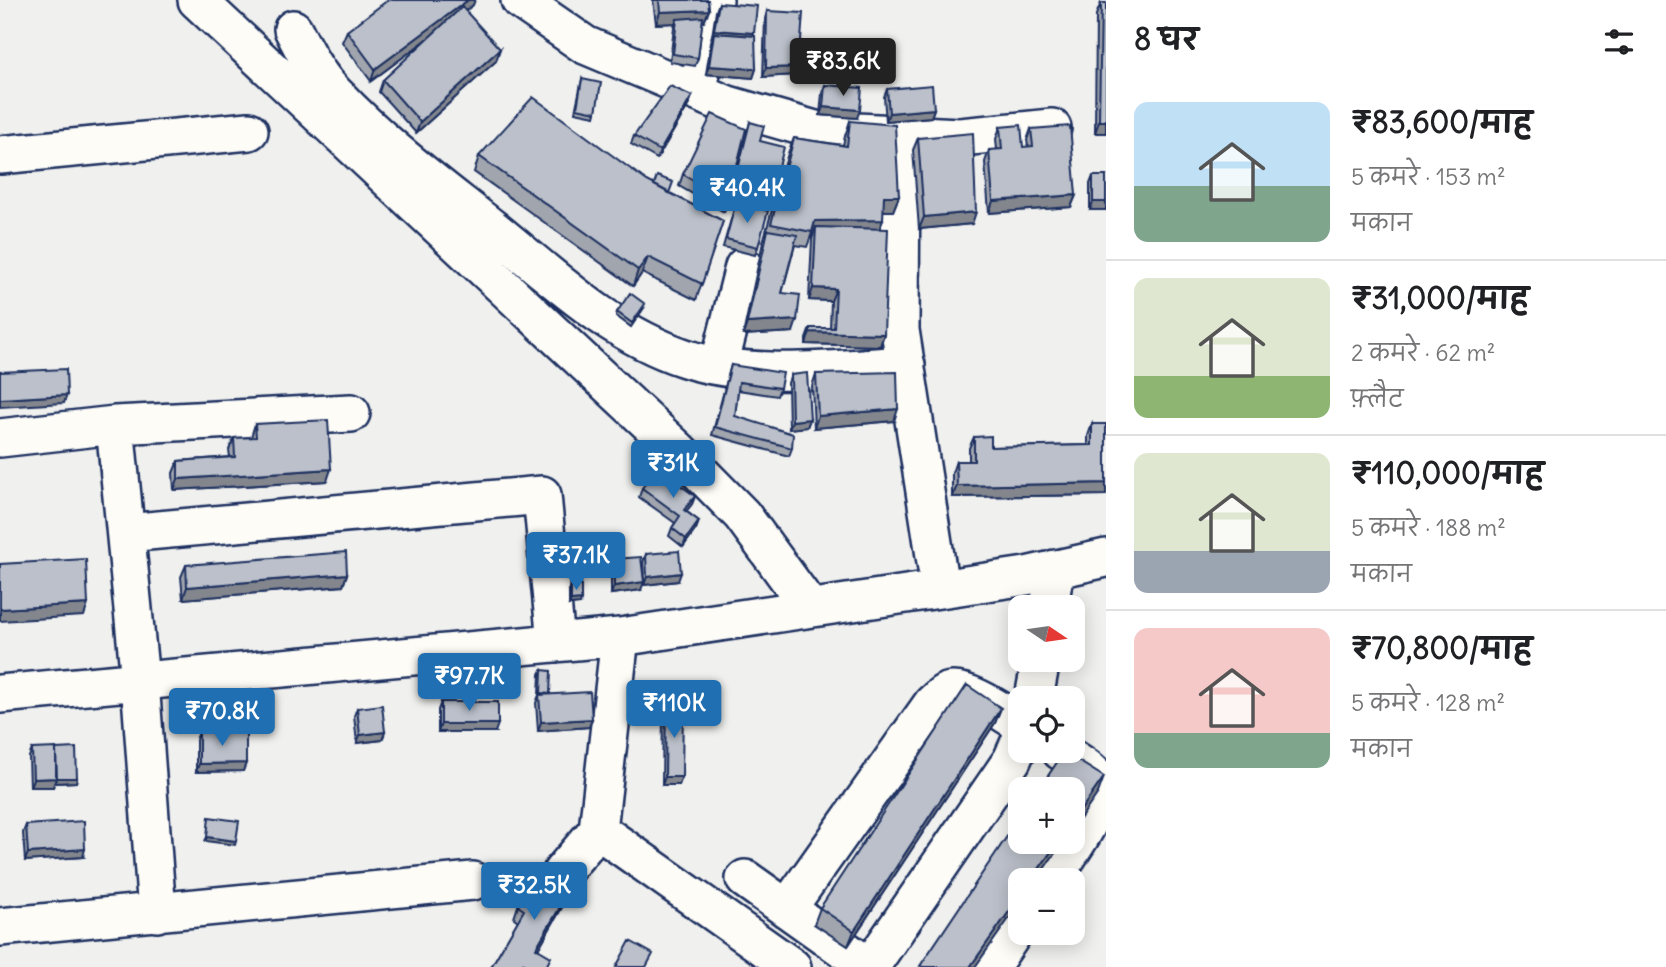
<!DOCTYPE html>
<html lang="hi">
<meta charset="utf-8">
<style>
body{margin:0;font-family:Delius,"Playpen Sans Deva",sans-serif;background:#f6f6f6;color:#202124;height:100vh;display:flex;flex-direction:column;font-size:26px;white-space:nowrap}
*{box-sizing:border-box;margin:0}
p{font-size:23px;color:#757577}
.icon{flex:none;width:38px;height:38px;fill:none;stroke:currentColor;stroke-width:2;stroke-linecap:round;stroke-linejoin:round}
.map{position:relative;flex:1;overflow:hidden}
.drawer{display:flex;flex-direction:column;background:#fff;width:560px}
.drawer>*{flex:none}
.needle{width:46px;rotate:103deg}
.controls{position:absolute;left:1008px;top:595px;display:grid;gap:14px}
.controls a{display:grid;place-items:center;width:77px;height:77px;border-radius:14px;background:#fff;box-shadow:0 4px 18px #0003;font-size:35px}
.price{position:absolute;translate:-50% -60px;padding:0 16px;border-radius:7px;background:#1f6fb2;color:#fff;font-size:23px;line-height:46px;filter:drop-shadow(0 2px 4px #0008)}
.price::after{content:'';position:absolute;left:50%;top:42px;width:21px;height:16px;margin-left:-10px;background:inherit;clip-path:polygon(0 0,100% 0,50% 100%)}
.price.current{background:#222;color:#fff}
ul{padding:0;list-style:none}
li{display:flex;align-items:center;gap:21px;height:175px;padding:0 28px}
li+li{border-top:2px solid #e0e0e0}
li span{display:grid;place-items:center;flex:none;width:196px;height:140px;border-radius:14px;color:#555}
li>.icon{margin-inline-start:auto}
span .icon{width:84px;height:84px;fill:#fffc;stroke-width:1}
li b{font-size:30px}
h2{display:flex;justify-content:space-between;align-items:center;height:84px;padding:0 28px;font-size:30px}
main{display:flex;flex:1;min-height:0}
.map>svg:first-child{display:block}
</style>
<main>
<div class="map">
<svg width="1106" height="967" viewBox="0 0 1106 967">
<rect width="100%" height="100%" fill="#f0f0ee"/>
<filter id="ink" filterUnits="userSpaceOnUse"><feTurbulence type="fractalNoise" baseFrequency=".0143" numOctaves="2"/><feDisplacementMap in="SourceGraphic" scale="14" xChannelSelector="R" yChannelSelector="G"/><feConvolveMatrix kernelMatrix="1 2 1 2 8 2 1 2 1" color-interpolation-filters="sRGB"/></filter>
<g filter="url(#ink)">
<g fill="none" stroke-linecap="round" stroke-linejoin="round">
<g stroke="#1b2f5e" stroke-width="42">
<path id="minor" d="M197,0L678,450L742,515L810,608
M520,0L585,45L728,105L815,130L960,137L1052,128
M293,29C305,53 317,76 336,95C383,145 439,186 493,229C554,278 609,333 685,358C751,380 837,369 906,365
M698,90L714,0
M901,136L900,330L940,588
M0,155L249,131
M719,366L744,267
M115,425L140,681L157,913
M0,438L115,425L351,413
M126,533L542,495L556,643
M1049,607L1055,569
M0,694L620,637L1026,576L1106,558
M1034,698L1041,660
M598,830L792,967
M562,872L598,830L620,637
M745,879L869,967
M1051,880C1065,860 1106,805 1100,782C1091,768 1074,760 1061,751
M787,909L933,703C937,700 942,694 947,692C964,685 1005,714 1020,723
M0,927L473,881
M870,967L1012,760L1020,742
M990,967L1020,923"/>
</g>
<use href="#minor" stroke="#fdfcf7" stroke-width="37"/>
</g>
<path fill="#a1a5ae" stroke="#1b2f5e" stroke-width="2" d="M653,0H708L709,10L704,22H702L698,58L695,66L670,62L674,27L675,23L656,24Z
M719,3L754,33L753,36L756,69L753,78L706,74L716,11Z
M1101,3L1106,133H1095L1096,15Z
M473,5L465,11L496,61L416,133L379,92L383,80L430,37L371,81L342,42L347,31Z
M767,11L799,67L796,75L763,77L765,19Z
M872,44L884,64L883,68L866,65Z
M582,79L596,112L595,116L575,112Z
M825,85L857,118L820,115L822,93Z
M887,89L934,109L931,117L886,121L884,97Z
M692,96L689,104L657,159L631,144L634,136Z
M850,121L899,196L893,211H883V220L879,229L884,334L880,346L806,344V339L810,328H830L831,301L809,300L812,239L813,236H811L807,247L795,245L782,293L793,332L743,335L763,242L788,153L794,138L843,145L845,136Z
M750,122L760,141L772,195L769,203L731,193Z
M1000,127L1023,147H1028L1027,140L1031,129L1076,195L1071,207L989,213L985,162L989,150H997L996,139Z
M918,138L972,224L919,229L913,150Z
M479,156L647,181L723,221L696,300L642,273L633,286L474,172Z
M683,174L728,201L724,212L679,186Z
M1093,176H1106L1090,210V184Z
M736,202L758,247L755,255L723,247Z
M644,308L631,327L616,316L617,312Z
M731,365L780,388L777,396L738,390L735,416L792,448L789,456L712,435Z
M816,374L894,421L814,428L812,386Z
M791,375L810,419L807,427L789,429L788,383Z
M255,424L327,481L174,490L173,473L178,461L230,457L229,450L234,438L251,437Z
M1092,424L1106,495L952,497V473L956,461H969V448L974,437L991,447L1088,445V436Z
M642,488L695,496L692,504L686,511L699,521L696,529L683,547L669,536L672,528L675,523L639,497Z
M646,554L678,581L644,585L643,562Z
M614,559L641,590L611,594V567Z
M186,565L347,574L343,586L183,599L181,577Z
M571,583L580,604L569,605V587Z
M542,670L550,694L592,719L589,727L538,731L536,703L539,695L540,674Z
M441,702L495,732H438V710Z
M666,704L682,777L679,785H662L663,712Z
M357,708L385,732L382,740L357,743L354,716Z
M1001,708L995,723L848,946L814,924L820,908Z
M199,732L246,763L243,771L196,772V740Z
M32,749L77,778L76,782L55,783V781L53,787H30L29,757Z
M26,825L83,857L25,861L23,833Z
M573,885L568,897L538,949L548,967H491L518,921L514,918L518,906Z"/>
<path fill="#83868d" stroke="#1b2f5e" stroke-width="2" d="M468,0H475L473,5L371,81L375,69Z
M709,10L704,22L676,23L677,19L675,23L656,24L660,12Z
M714,30L754,33L751,41L714,33L711,38Z
M500,49L496,61L416,133L420,122Z
M709,66L756,69L753,78L706,74Z
M799,67L796,75L763,77L766,68Z
M692,96L689,104L657,159L660,151Z
M823,107L860,110L857,118L820,115Z
M934,109L931,117L886,121L889,113Z
M1099,121H1106V133H1095Z
M1076,195L1071,207L989,213L993,201Z
M884,196H899L893,211H878Z
M1093,202H1106V210H1090Z
M976,212L972,224L919,229L924,217Z
M883,220L877,235L816,227L813,236H811L815,221Z
M648,257L642,273L633,286L638,270Z
M813,288L836,289L831,301L809,300Z
M797,320L793,332L743,335L747,323Z
M810,332L884,334L880,346L806,344Z
M67,395L64,403L0,407V399Z
M898,409L894,421L814,428L818,416Z
M810,419L807,427L789,429L792,421Z
M331,469L327,481L174,490L178,479Z
M1106,483V495L952,497L957,486Z
M695,496L692,504L681,518L684,510Z
M699,521L696,529L683,547L686,539Z
M681,573L678,581L644,585L647,577Z
M347,574L343,586L183,599L187,587Z
M644,582L641,590L611,594L614,586Z
M581,600L580,604L569,605L571,601Z
M88,604L84,616L0,621V609Z
M1001,708L995,723L848,946L854,931Z
M592,719L589,727L538,731L541,722Z
M441,724H498L495,732H438Z
M385,732L382,740L357,743L360,735Z
M246,763L243,771L196,772L199,764Z
M665,777H682L679,785H662Z
M1104,777L1098,793L1073,829V821Z
M56,778L53,787H30L33,779Z
M57,778H77L76,782L55,783Z
M207,837L236,841L235,845L205,841Z
M1058,842H1063L1036,880H1031Z
M85,849L83,857L25,861L28,853Z
M573,885L568,897L532,960L536,948Z
M1020,896V903L975,967H970Z"/>
<path fill="#bbc0ca" stroke="#1b2f5e" stroke-width="2" d="M388,0H468L375,69L347,31Z
M659,0H708L709,10L660,12Z
M719,3L757,6L754,33L714,30Z
M1101,3H1106V121H1099Z
M462,7L500,49L420,122L383,80Z
M767,11L803,13L799,67L766,68Z
M703,17L698,58L673,54L677,19Z
M714,33L755,36L756,69L709,66Z
M872,44L888,48L884,64L868,61Z
M582,79L601,83L596,112L577,108Z
M825,85L862,88L860,110L823,107Z
M932,85L934,109L889,113L887,89Z
M670,86L692,96L660,151L634,136Z
M533,97L647,181L723,221L702,284L648,257L638,270L479,156Z
M712,114L746,129L728,201L683,174Z
M850,121L895,125L899,196H884L883,220L815,221L812,232L771,224L794,138L847,146Z
M750,122L764,126L760,141L784,147L772,195L734,185Z
M1021,125L1023,147L1033,146L1031,129L1070,126L1076,195L993,201L989,150L1002,149L1000,127Z
M973,133L976,212L924,217L918,138Z
M657,176L673,182L669,193L654,185Z
M1093,176H1106V202H1093Z
M736,202L768,211L758,247L726,239Z
M816,227L888,229L884,334L810,332V328H834L836,289L813,288Z
M768,230L797,235L782,293L800,295L797,320L747,323Z
M630,293L645,304L632,323L617,312Z
M731,365L783,373L780,388L739,382L735,416L793,434L792,448L715,427Z
M66,369L67,395L0,399V372Z
M897,372L898,409L818,416L816,374Z
M807,373L810,419L792,421L791,375Z
M328,420L331,469L178,479V461L235,457L234,438L256,437L255,424Z
M1092,424H1106V483L957,486L956,461H974V437L991,436V447L1092,445Z
M657,468L695,496L684,510L699,521L686,539L672,528L680,516L642,488Z
M679,551L681,573L647,577L646,554Z
M346,552L347,574L187,587L186,565Z
M641,557L644,582L614,586V559Z
M86,559L88,604L0,609V564Z
M581,582V600L571,601V583Z
M542,670L551,671L550,694L541,693Z
M967,685L1001,708L854,931L820,908Z
M590,692L592,719L541,722L539,695Z
M441,702H498V724H441Z
M666,704H683L682,777H665Z
M382,705L385,732L360,735L357,708Z
M199,732H246V763L199,764Z
M56,748V778L33,779L32,749Z
M76,748L77,778H57L56,749Z
M1064,752L1104,777L1073,821V789H1039Z
M209,817L239,821L236,841L207,837Z
M1020,817V842H1058L1031,880H1020V896L970,967H923L920,966Z
M84,821L85,849L28,853L26,825Z
M541,867L573,885L536,948L551,957L546,967H529L523,963L521,967H491L524,910L518,906Z
M630,941L653,954L646,967H616Z"/>
</g>
</svg>
<div class="controls">
<a><svg class="needle" viewBox="-14 -14 28 28"><path d="M0-13l5 13h-10z" fill="#e53935"/><path d="M0 13l5-13h-10z" fill="#757577"/></svg></a>
<a><svg class="icon" aria-label="locate" viewBox="0 0 24 24"><circle cx="12" cy="12" r="6"/><path d="M12 2v4M12 18v4M2 12h4M18 12h4"/></svg></a>
<a>+</a>
<a>−</a>
</div>
<b class="price current" style="left:843px;top:98px">₹83.6K</b>
<b class="price" style="left:747px;top:225px">₹40.4K</b>
<b class="price" style="left:673px;top:500px">₹31K</b>
<b class="price" style="left:576px;top:592px">₹37.1K</b>
<b class="price" style="left:469px;top:713px">₹97.7K</b>
<b class="price" style="left:674px;top:740px">₹110K</b>
<b class="price" style="left:222px;top:748px">₹70.8K</b>
<b class="price" style="left:534px;top:922px">₹32.5K</b>
</div>
<section class="drawer">
<h2>8 घर<svg class="icon" aria-label="filters" viewBox="0 0 24 24"><path d="M4 7h16M4 17h16"/><circle cx="9" cy="7" r="2"/><circle cx="15" cy="17" r="2"/></svg></h2>
<ul>
<li><span style="background:linear-gradient(#bfe0f5 60%,#7fa58c 0)"><svg class="icon" aria-label="home" viewBox="0 0 24 24"><path d="M3 11l9-7 9 7M6 9v11h12V9"/></svg></span><div><b>₹83,600/माह</b><p>5 कमरे · 153 m²</p><p>मकान</p></div></li>
<li><span style="background:linear-gradient(#dfe7d0 70%,#8fb573 0)"><svg class="icon" aria-label="home" viewBox="0 0 24 24"><path d="M3 11l9-7 9 7M6 9v11h12V9"/></svg></span><div><b>₹31,000/माह</b><p>2 कमरे · 62 m²</p><p>फ़्लैट</p></div></li>
<li><span style="background:linear-gradient(#dfe7d0 70%,#9aa5b1 0)"><svg class="icon" aria-label="home" viewBox="0 0 24 24"><path d="M3 11l9-7 9 7M6 9v11h12V9"/></svg></span><div><b>₹110,000/माह</b><p>5 कमरे · 188 m²</p><p>मकान</p></div></li>
<li><span style="background:linear-gradient(#f6c9c9 75%,#7fa58c 0)"><svg class="icon" aria-label="home" viewBox="0 0 24 24"><path d="M3 11l9-7 9 7M6 9v11h12V9"/></svg></span><div><b>₹70,800/माह</b><p>5 कमरे · 128 m²</p><p>मकान</p></div></li>
</ul>
</section>
</main>
